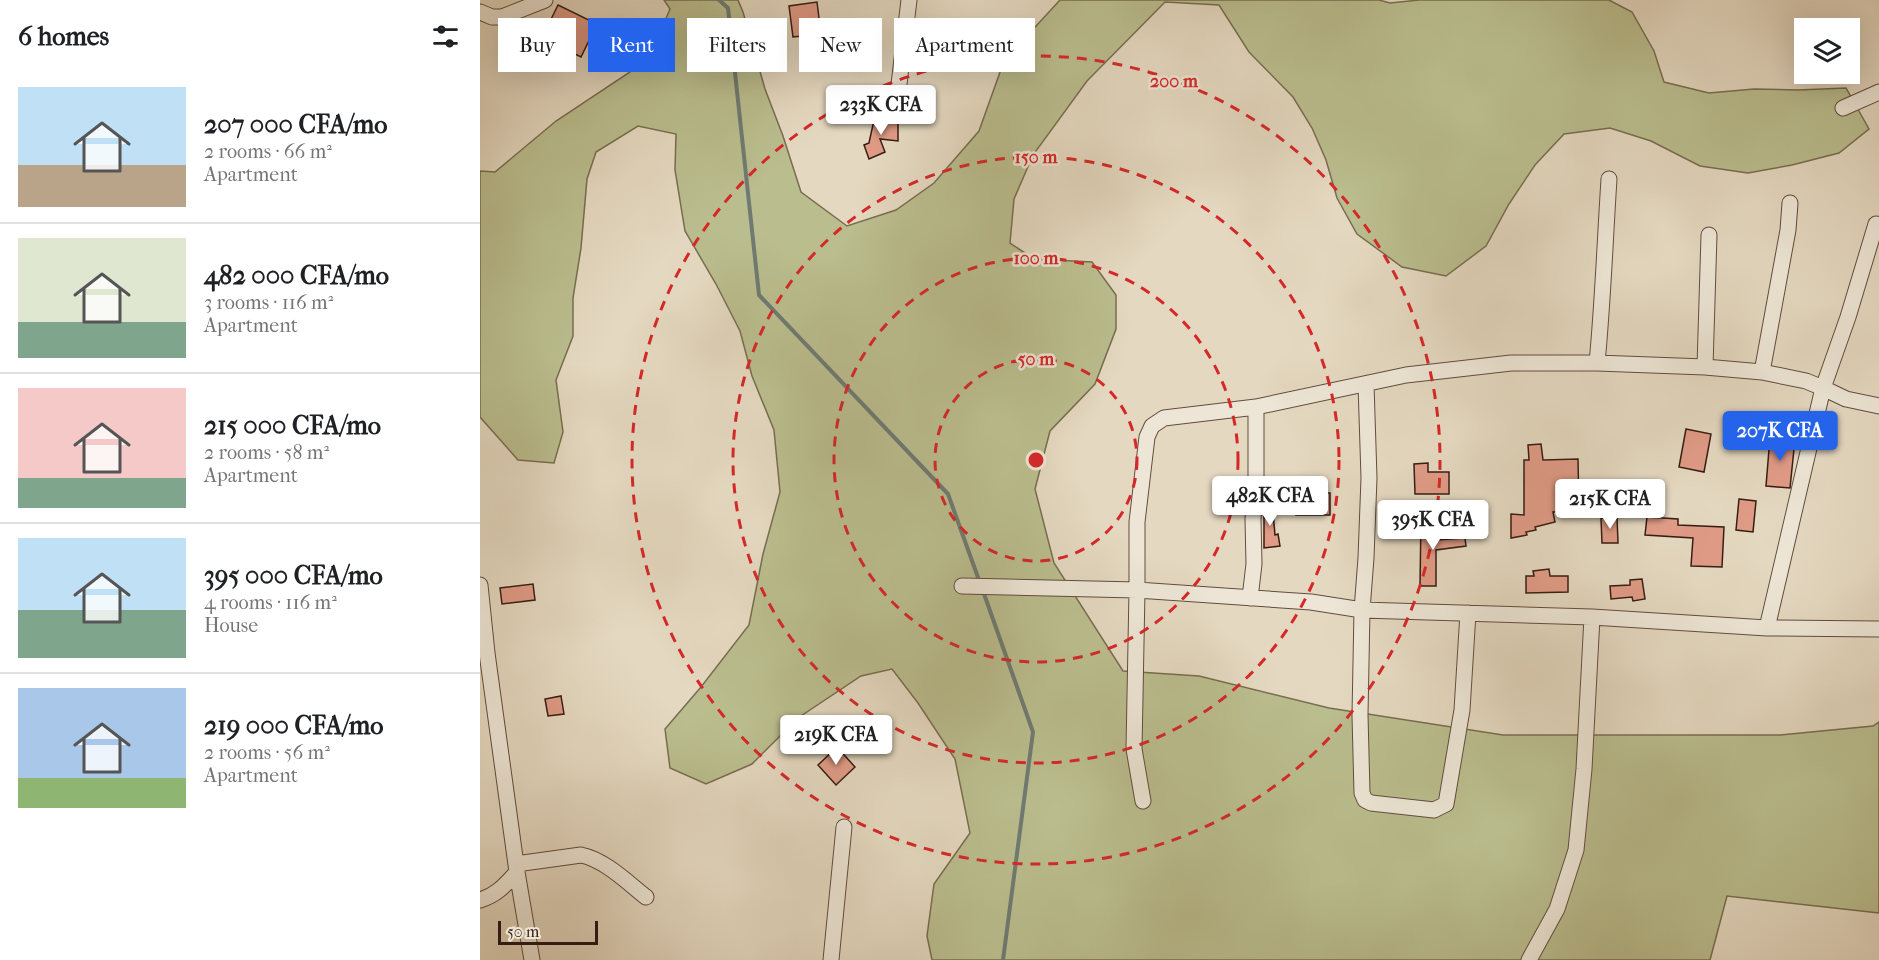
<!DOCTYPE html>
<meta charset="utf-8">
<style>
body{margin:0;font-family:"IM FELL French Canon",serif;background:#f2f2f2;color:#202124;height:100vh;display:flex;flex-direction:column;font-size:22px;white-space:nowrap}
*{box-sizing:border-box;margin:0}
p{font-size:20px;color:#757577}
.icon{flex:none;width:33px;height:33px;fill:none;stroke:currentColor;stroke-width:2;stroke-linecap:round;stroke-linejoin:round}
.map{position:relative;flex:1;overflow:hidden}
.drawer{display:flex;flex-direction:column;background:#fff;width:480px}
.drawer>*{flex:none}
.hud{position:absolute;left:18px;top:18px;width:570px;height:54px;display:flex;gap:12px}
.buttons{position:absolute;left:1314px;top:18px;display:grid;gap:12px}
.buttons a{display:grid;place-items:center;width:66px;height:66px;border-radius:0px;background:#fff;box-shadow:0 6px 24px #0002;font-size:30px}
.scale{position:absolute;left:18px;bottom:15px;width:100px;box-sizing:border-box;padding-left:6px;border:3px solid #361d12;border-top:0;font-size:16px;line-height:21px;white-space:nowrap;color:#361d12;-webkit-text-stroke:4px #ede6d6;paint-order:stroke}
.price{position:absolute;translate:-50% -51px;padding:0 14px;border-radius:6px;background:#fff;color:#222;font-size:20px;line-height:39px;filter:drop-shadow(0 2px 3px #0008)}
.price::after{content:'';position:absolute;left:50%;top:36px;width:18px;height:14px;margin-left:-9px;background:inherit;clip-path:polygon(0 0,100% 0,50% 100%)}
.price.selected{background:#2563eb;color:#fff}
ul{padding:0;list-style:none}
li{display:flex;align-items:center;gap:18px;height:150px;padding:0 18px}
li+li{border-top:2px solid #e0e0e0}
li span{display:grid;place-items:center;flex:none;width:168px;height:120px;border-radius:0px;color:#555}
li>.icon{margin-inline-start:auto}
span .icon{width:72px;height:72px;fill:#fffc;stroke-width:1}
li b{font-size:26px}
h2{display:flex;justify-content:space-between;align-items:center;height:72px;padding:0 18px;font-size:26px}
.pill{padding:0 21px;border-radius:0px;background:#fff;box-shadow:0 6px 24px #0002;font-size:21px;line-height:54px}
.pill.selected{background:#2563eb;color:#fff}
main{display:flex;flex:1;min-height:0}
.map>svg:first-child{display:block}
</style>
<main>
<section class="drawer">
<h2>6 homes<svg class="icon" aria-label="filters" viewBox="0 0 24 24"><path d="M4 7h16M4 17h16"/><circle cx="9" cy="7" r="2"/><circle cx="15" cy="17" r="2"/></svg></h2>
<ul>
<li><span style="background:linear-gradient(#bfe0f5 65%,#b9a48a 0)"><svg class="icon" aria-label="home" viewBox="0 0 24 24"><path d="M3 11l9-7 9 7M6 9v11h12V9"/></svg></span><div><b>207 000 CFA/mo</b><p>2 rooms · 66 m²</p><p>Apartment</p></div></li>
<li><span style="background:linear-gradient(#dfe7d0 70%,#7fa58c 0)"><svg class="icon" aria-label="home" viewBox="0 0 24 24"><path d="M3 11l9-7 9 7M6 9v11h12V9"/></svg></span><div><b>482 000 CFA/mo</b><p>3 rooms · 116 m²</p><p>Apartment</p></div></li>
<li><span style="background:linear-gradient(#f6c9c9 75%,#7fa58c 0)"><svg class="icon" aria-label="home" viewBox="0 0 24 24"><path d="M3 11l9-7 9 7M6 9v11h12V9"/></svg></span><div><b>215 000 CFA/mo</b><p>2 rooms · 58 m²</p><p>Apartment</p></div></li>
<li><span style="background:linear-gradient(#bfe0f5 60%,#7fa58c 0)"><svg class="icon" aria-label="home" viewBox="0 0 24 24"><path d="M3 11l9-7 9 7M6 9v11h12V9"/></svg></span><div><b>395 000 CFA/mo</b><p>4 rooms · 116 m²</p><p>House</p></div></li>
<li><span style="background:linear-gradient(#a9c7e8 75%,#8fb573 0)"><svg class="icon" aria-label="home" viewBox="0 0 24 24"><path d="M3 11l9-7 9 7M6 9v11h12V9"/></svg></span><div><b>219 000 CFA/mo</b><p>2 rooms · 56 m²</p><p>Apartment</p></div></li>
</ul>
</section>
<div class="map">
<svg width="1399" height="960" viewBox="0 0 1399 960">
<rect width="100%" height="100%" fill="#e4d8c0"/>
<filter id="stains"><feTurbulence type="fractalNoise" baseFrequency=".00333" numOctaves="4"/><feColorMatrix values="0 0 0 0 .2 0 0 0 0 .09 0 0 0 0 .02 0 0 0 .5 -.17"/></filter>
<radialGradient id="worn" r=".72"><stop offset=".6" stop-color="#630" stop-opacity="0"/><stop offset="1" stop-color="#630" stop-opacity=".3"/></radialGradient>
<path fill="#babd8e" stroke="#786d50" stroke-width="1.5" d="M184,0H258L263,12L285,89L303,136L321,192L367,226L416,210L454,183L499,131L524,61L580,0H899L910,3L939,0H1129L1152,12L1174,51L1184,82L1229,93L1274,89L1318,90L1366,88L1389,129L1359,153L1312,165L1268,173L1220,166L1171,141L1130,128L1084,134L1055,165L1029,204L1006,246L966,276L922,267L877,234L857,198L846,160L832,128L813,97L769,52L739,5L685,2L607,81L553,155L534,199L530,243L554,259L612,262L636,295V329L615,384L570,431L555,489L574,563L643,671L719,676L849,708L1023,735H1300L1393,726L1399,722V913L1247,896L1230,960H452L447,936L454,884L490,833L475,759L438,703L412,669L381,676L318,718L272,764L226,784L190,768L185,729L221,687L269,625L283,554L300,492L294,430L272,376L260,331L236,284L205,231L195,170L196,134L158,126L116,152L107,179L101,248L93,298V336L76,380L83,432L74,463L38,460L0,417V171L15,172L76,121L168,60L190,9Z"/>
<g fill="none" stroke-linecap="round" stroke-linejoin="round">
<path stroke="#6f7b72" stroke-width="4" d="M239,0L248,8L279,295L468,494L500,583
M503,591L553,732L523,960"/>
</g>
<path fill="#e09b86" stroke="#361d12" stroke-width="1.5" d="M337,2L341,34L313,37L309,6Z
M78,5L117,24L101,57L62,38Z
M157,27L169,33L164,42L152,36Z
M516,45L527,47L524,61L513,59Z
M394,120H418V141L400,139L405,152L389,159L384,145L389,143Z
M1206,429L1231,434L1224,472L1199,467Z
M1290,437L1315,439L1310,488L1286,486Z
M1061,444L1063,460L1098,459L1099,511L1073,512L1075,522L1055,527L1056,530L1046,532L1047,535L1031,538V514L1044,515V460H1049L1048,445Z
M948,463V472H969V494H935L934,464Z
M816,492L850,493V515H816Z
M1259,499L1276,501L1273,532L1256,530Z
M792,501L795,535L798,534L800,546L784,548V502Z
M1137,517L1138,543H1122L1121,518Z
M1167,517L1198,519V525L1244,527L1242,567L1211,566L1213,538L1165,535Z
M941,519H957L956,540L985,538L986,546L956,550V586H940Z
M1069,569L1070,576H1088V592L1046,593V576H1054L1053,571Z
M1162,579L1165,599L1153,601L1152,597L1131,599L1130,586L1150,585V580Z
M53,584L55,600L22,604L20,588Z
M81,696L84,714L68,716L65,699Z
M357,747L375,767L356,785L338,765Z"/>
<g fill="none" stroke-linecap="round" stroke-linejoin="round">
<g stroke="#624c3e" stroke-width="17">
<path id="minor" d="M0,12L12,17H22L65,0
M417,101L429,0
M1363,108L1399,92
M1129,179C1125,240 1123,301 1117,363L1225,367
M1396,224L1368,317L1343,388L1366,399L1399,406
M1229,235L1225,367L1282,372
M1117,363H1031L926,375L776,407L684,418L672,426L667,437L657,522V590L831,602L882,610L1112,617L1287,628L1399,629
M886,384L889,478L886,558L882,610L880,715L882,793L885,800L891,803L954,810L966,804L982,710L988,613
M0,585L7,653L37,872L52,960
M482,586L657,590L654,749L663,801
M770,598L774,564L773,519L776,478V407
M1287,628L1343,388L1326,381L1282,372L1308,230L1310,203
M36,864L101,855C125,860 147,882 166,897
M0,900C17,895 25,885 37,872
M351,960L364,827
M1049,960L1077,909L1096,850L1104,769L1112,617"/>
</g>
<use href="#minor" stroke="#ede6d6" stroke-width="15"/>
</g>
<g fill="none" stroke="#d62828" stroke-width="3" stroke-dasharray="10 8">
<circle cx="556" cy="460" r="101"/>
<circle cx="556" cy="460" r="202"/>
<circle cx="556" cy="460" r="303"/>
<circle cx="556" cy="460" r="404"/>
</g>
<circle cx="556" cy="460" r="9" fill="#d62828" stroke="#ede6d6" stroke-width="3"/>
<g font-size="18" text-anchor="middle" font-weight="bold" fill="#d62828" stroke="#ede6d6" stroke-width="5" stroke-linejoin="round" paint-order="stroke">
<text x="694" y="87">200 m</text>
<text x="556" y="163">150 m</text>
<text x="556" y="264">100 m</text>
<text x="556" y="365">50 m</text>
</g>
<rect width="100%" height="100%" filter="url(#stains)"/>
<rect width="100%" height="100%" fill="url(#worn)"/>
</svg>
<div class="buttons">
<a><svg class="icon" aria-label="layers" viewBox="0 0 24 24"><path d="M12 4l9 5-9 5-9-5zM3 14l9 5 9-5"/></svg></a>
</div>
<div class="scale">50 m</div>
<b class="price" style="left:401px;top:136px">233K CFA</b>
<b class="price selected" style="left:1300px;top:462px">207K CFA</b>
<b class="price" style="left:790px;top:527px">482K CFA</b>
<b class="price" style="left:1130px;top:530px">215K CFA</b>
<b class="price" style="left:953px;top:551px">395K CFA</b>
<b class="price" style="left:356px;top:766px">219K CFA</b>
<div class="hud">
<a class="pill">Buy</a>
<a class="pill selected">Rent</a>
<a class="pill">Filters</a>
<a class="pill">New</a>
<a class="pill">Apartment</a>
</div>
</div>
</main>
